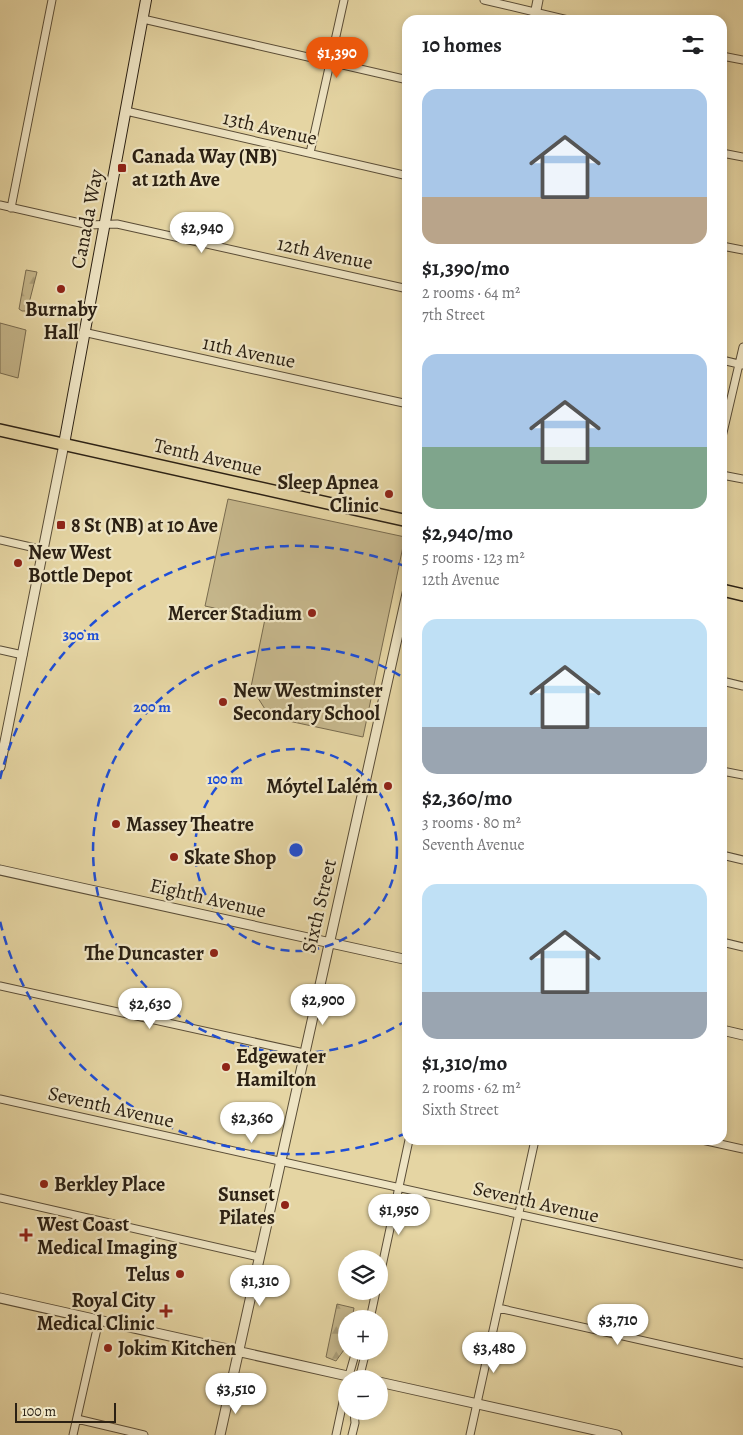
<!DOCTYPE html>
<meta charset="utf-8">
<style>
body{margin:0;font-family:Alegreya,serif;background:#f6f6f6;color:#202124;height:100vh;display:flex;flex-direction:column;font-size:19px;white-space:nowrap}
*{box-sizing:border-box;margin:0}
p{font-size:16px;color:#757577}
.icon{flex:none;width:28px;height:28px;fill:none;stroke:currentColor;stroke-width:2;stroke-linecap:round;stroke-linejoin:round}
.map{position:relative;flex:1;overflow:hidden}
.sheet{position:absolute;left:402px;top:15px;width:325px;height:1130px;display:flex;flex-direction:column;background:#fff;border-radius:15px;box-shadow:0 2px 8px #0003}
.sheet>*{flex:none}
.tools{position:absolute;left:338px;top:1250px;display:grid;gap:10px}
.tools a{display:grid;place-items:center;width:50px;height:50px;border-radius:50%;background:#fff;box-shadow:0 2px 8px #0003;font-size:25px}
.scale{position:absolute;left:15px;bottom:12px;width:101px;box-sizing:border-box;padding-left:5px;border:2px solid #2b2013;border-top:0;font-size:14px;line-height:18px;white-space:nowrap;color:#2b2013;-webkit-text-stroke:4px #eee4c3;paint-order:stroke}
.price{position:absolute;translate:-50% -42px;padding:0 11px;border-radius:18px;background:#fff;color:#222;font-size:16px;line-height:32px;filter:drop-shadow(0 1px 2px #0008)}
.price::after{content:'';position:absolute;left:50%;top:30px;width:15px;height:11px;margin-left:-8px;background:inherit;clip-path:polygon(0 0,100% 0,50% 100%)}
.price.current{background:#ea580c;color:#fff}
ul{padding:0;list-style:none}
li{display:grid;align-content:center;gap:10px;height:265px;padding:0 20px}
li span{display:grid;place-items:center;height:155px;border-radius:15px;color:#555}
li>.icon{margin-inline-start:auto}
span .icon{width:90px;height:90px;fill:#fffc;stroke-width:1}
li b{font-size:21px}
h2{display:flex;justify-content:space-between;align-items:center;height:60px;padding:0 20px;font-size:21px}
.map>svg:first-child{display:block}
</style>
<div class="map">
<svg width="743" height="1435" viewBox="0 0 743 1435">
<defs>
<pattern id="forest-firs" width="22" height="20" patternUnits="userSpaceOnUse" patternTransform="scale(1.25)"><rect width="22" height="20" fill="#c5b68b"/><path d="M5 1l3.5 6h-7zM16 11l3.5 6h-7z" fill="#a99c77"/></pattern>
</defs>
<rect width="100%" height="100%" fill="#e5d5a3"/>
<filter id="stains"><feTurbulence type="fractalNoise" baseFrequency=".004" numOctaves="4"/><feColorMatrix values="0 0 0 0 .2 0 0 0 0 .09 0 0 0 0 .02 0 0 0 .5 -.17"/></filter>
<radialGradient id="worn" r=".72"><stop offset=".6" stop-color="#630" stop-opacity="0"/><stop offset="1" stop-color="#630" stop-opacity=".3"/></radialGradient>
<path fill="url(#forest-firs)" stroke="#786b4f" d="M26,270L37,272L27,311H22L19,309Z
M337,1304L354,1308L352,1319H346V1347L336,1361L326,1357Z"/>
<path fill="#c5b68b" stroke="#786b4f" d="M0,323L26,330L18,378L0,373Z
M228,499L405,537L363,737L270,717L251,687L265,619L205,606Z"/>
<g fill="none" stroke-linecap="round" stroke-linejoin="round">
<g stroke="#5a4d37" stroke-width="9">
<path id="minor" d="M484,0L568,20
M143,19L408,80
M722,56L743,60
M126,111L408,176
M310,153L344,0
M722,153L743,157
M0,205L89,225L117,224L408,289
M11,208L52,0
M722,246L743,250
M83,332L408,404
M722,360L743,365
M722,437L743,347
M722,475L743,479
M0,540L44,550
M0,650L23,655
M722,681L743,686
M722,771L743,775
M722,855L743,860
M722,942L743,947
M0,986L304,1053
M0,1099L743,1264
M702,1140L743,1149
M0,1198L259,1257
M379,1280L409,1140
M498,1308L743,1363
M370,1319L376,1291
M348,1379L356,1351
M359,1379L366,1351
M77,1419L144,1435
M73,1435L99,1320
M336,1435L346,1388
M352,1435L355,1423L354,1411
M470,1435L535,1140"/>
</g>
<g stroke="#5a4d37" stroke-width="11">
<path id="tertiary" d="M534,20L538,0
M0,767L64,444
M0,870L408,960
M722,1030L743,1035
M0,1298L361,1379
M379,1382L617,1435
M220,1435L408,589"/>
</g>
<g stroke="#2b2013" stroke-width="12">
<path id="secondary" d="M64,444L146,0"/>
</g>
<g stroke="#2b2013" stroke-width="14">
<path id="primary" d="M0,430L408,521
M722,590L743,595"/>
</g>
<use href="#minor" stroke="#eee4c3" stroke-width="7"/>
<use href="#tertiary" stroke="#eee4c3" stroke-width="9"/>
<use href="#secondary" stroke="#eee4c3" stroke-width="10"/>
<use href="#primary" stroke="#e5d5a3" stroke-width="11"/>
</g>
<g fill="none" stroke="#1d4ed8" stroke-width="2.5" stroke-dasharray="9 6">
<circle cx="296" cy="850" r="101"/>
<path d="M407 1020A203 203 0 1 1 407 680"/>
<path d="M407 1133A304 304 0 0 1 0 921M0 779A304 304 0 0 1 407 567"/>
</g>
<g fill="#8f2418" stroke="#eee4c3" stroke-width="2">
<rect x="117" y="163" width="10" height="10" rx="2.5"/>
<circle cx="61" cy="289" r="5"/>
<circle cx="389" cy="494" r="5"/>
<rect x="56" y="520" width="10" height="10" rx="2.5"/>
<circle cx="18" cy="563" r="5"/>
<circle cx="312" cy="613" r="5"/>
<circle cx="223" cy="702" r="5"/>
<circle cx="388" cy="786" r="5"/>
<circle cx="116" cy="824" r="5"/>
<circle cx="174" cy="857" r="5"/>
<circle cx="214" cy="953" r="5"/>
<circle cx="226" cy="1067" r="5"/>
<circle cx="44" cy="1184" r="5"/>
<circle cx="285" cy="1205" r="5"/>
<path d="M23.5 1227.5h5v5h5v5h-5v5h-5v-5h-5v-5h5z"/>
<circle cx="180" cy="1274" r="5"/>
<path d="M163.5 1303.5h5v5h5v5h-5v5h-5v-5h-5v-5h5z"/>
<circle cx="108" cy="1348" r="5"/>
</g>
<g text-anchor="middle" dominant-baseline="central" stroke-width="4.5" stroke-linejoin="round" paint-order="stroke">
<g font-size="20" fill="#2b2013" stroke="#eee4c3">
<text transform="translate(270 128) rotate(13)">13th Avenue</text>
<text transform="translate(87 219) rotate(-79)">Canada Way</text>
<text transform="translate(325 253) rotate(12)">12th Avenue</text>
<text transform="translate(249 352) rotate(12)">11th Avenue</text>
<text transform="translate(208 457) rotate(13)">Tenth Avenue</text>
<text transform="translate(208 898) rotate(13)">Eighth Avenue</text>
<text transform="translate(319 906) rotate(-77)">Sixth Street</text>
<text transform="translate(111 1107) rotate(13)">Seventh Avenue</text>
<text transform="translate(536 1202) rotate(13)">Seventh Avenue</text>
</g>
<g font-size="20" font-weight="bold" fill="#2b2013" stroke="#eee4c3" text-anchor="start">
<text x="132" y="156">Canada Way (NB)<tspan x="132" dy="23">at 12th Ave</tspan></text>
<text x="61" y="309" text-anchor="middle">Burnaby<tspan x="61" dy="23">Hall</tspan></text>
<text x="379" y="482" text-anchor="end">Sleep Apnea<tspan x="379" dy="23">Clinic</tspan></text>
<text x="71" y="525">8 St (NB) at 10 Ave</text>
<text x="28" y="552">New West<tspan x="28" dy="23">Bottle Depot</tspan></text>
<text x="302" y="613" text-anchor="end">Mercer Stadium</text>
<text x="233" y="690">New Westminster<tspan x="233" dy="23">Secondary School</tspan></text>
<text x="378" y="786" text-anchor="end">Móytel Lalém</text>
<text x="126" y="824">Massey Theatre</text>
<text x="184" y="857">Skate Shop</text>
<text x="204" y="953" text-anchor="end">The Duncaster</text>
<text x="236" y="1056">Edgewater<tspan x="236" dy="23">Hamilton</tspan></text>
<text x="54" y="1184">Berkley Place</text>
<text x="275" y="1194" text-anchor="end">Sunset<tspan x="275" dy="23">Pilates</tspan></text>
<text x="37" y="1224">West Coast<tspan x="37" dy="23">Medical Imaging</tspan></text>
<text x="170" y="1274" text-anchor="end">Telus</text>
<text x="155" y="1300" text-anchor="end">Royal City<tspan x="155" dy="23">Medical Clinic</tspan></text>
<text x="118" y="1348">Jokim Kitchen</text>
</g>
</g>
<circle cx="296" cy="850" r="8" fill="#1d4ed8" stroke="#eee4c3" stroke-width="2.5"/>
<g font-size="15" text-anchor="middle" font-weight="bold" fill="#1d4ed8" stroke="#eee4c3" stroke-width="4.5" stroke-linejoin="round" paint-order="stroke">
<text x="81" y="640">300 m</text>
<text x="152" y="712">200 m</text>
<text x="225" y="784">100 m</text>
</g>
<rect width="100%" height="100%" filter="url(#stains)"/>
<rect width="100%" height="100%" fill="url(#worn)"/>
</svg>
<div class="tools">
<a><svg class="icon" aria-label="layers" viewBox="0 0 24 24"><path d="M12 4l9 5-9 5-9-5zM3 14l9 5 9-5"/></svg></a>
<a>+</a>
<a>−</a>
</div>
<div class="scale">100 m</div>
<b class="price current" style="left:337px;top:79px">$1,390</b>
<b class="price" style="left:202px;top:254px">$2,940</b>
<b class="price" style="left:323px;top:1026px">$2,900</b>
<b class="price" style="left:150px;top:1030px">$2,630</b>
<b class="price" style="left:252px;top:1144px">$2,360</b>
<b class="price" style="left:399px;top:1236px">$1,950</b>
<b class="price" style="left:260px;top:1307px">$1,310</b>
<b class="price" style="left:618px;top:1346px">$3,710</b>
<b class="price" style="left:494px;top:1374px">$3,480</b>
<b class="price" style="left:236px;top:1415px">$3,510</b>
<section class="sheet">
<h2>10 homes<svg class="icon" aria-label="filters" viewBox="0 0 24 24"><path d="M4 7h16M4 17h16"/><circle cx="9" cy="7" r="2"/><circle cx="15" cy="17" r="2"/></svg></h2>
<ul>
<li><span style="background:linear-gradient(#a9c7e8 70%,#b9a48a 0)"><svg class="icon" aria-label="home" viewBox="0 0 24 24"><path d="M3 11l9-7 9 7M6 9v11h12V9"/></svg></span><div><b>$1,390/mo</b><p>2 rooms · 64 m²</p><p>7th Street</p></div></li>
<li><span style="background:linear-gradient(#a9c7e8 60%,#7fa58c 0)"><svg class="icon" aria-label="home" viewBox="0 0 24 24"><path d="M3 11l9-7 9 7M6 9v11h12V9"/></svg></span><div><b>$2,940/mo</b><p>5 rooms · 123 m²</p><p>12th Avenue</p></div></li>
<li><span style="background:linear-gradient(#bfe0f5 70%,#9aa5b1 0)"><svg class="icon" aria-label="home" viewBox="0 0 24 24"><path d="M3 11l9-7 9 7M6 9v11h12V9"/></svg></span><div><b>$2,360/mo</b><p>3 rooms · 80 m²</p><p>Seventh Avenue</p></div></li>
<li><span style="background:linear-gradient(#bfe0f5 70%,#9aa5b1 0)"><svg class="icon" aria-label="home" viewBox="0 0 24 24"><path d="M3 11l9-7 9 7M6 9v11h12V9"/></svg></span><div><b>$1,310/mo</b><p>2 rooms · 62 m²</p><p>Sixth Street</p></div></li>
</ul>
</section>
</div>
